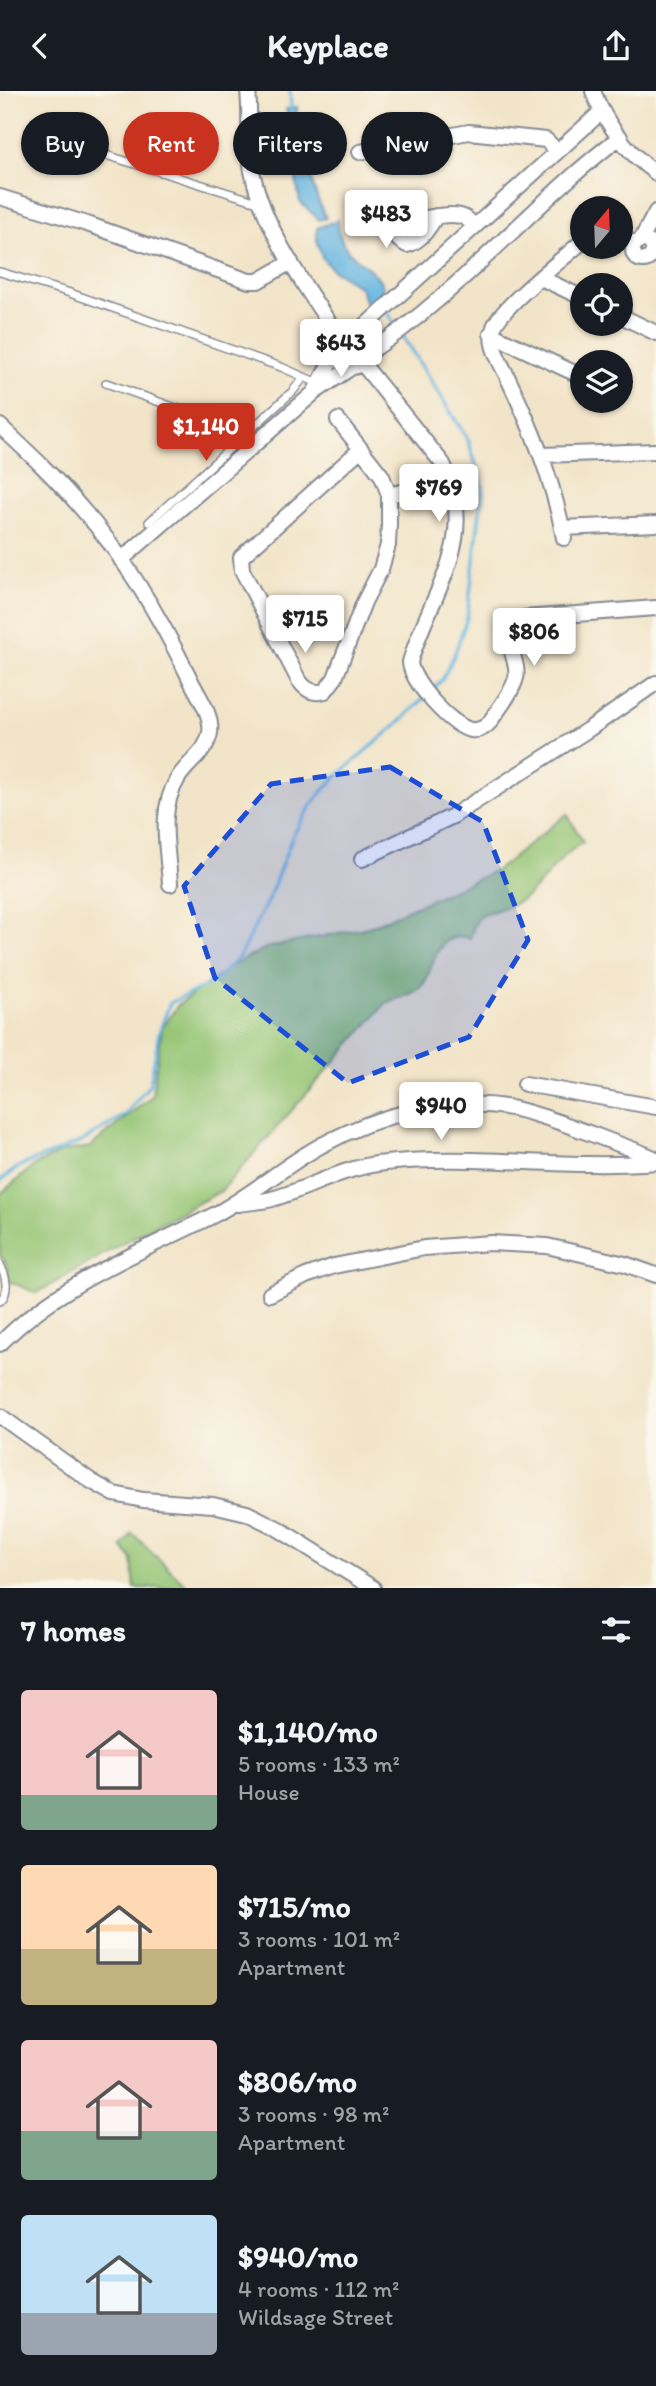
<!DOCTYPE html>
<meta charset="utf-8">
<style>
body{margin:0;font-family:Itim,sans-serif;background:#20242c;color:#f1f3f6;height:100vh;display:flex;flex-direction:column;font-size:26px;white-space:nowrap}
*{box-sizing:border-box;margin:0}
p{font-size:23px;color:#9ea1a6}
.icon{flex:none;width:38px;height:38px;fill:none;stroke:currentColor;stroke-width:2;stroke-linecap:round;stroke-linejoin:round}
.map{position:relative;height:1497px;overflow:hidden}
.side{display:flex;flex-direction:column;background:#171b24;flex:1}
.side>*{flex:none}
.top-card{position:absolute;left:21px;top:21px;width:614px;height:63px;display:flex;gap:14px}
.needle{width:46px;rotate:19deg}
.controls{position:absolute;left:570px;top:105px;display:grid;gap:14px}
.controls a{display:grid;place-items:center;width:63px;height:63px;border-radius:50%;background:#171b24;box-shadow:0 2px 5px #0004;font-size:35px}
.price{position:absolute;translate:-50% -60px;padding:0 16px;border-radius:7px;background:#fff;color:#222;font-size:23px;line-height:46px;filter:drop-shadow(0 2px 4px #0008)}
.price::after{content:'';position:absolute;left:50%;top:42px;width:21px;height:16px;margin-left:-10px;background:inherit;clip-path:polygon(0 0,100% 0,50% 100%)}
.price.on{background:#c8321e;color:#fff}
ul{padding:0;list-style:none}
li{display:flex;align-items:center;gap:21px;height:175px;padding:0 21px}
li span{display:grid;place-items:center;flex:none;width:196px;height:140px;border-radius:7px;color:#555}
li>.icon{margin-inline-start:auto}
span .icon{width:84px;height:84px;fill:#fffc;stroke-width:1}
li b{font-size:30px}
h2{display:flex;justify-content:space-between;align-items:center;height:84px;padding:0 21px;font-size:30px}
.tag{padding:0 24px;border-radius:32px;background:#171b24;box-shadow:0 2px 5px #0004;font-size:24px;line-height:63px}
.tag.on{background:#c8321e;color:#fff}
header{display:flex;justify-content:space-between;align-items:center;height:91px;padding:0 21px;background:#171b24;font-size:32px;font-weight:800}
.map>svg:first-child{display:block}
</style>
<header><svg class="icon" aria-label="back" viewBox="0 0 24 24"><path d="M15 5l-7 7 7 7"/></svg>Keyplace<svg class="icon" aria-label="share" viewBox="0 0 24 24"><path d="M12 15V3M7 8l5-5 5 5M5 13v7h14v-7"/></svg></header>
<div class="map">
<svg width="656" height="1497" viewBox="0 0 656 1497">
<rect width="100%" height="100%" fill="#fbf7ec"/>
<filter id="ink" filterUnits="userSpaceOnUse"><feTurbulence type="fractalNoise" baseFrequency=".0143" numOctaves="2"/><feDisplacementMap in="SourceGraphic" scale="14" xChannelSelector="R" yChannelSelector="G"/><feConvolveMatrix kernelMatrix="1 2 1 2 8 2 1 2 1" color-interpolation-filters="sRGB"/></filter>
<filter id="wash" filterUnits="userSpaceOnUse"><feTurbulence type="fractalNoise" baseFrequency=".00686" numOctaves="4" result="noise"/><feDisplacementMap in="SourceGraphic" scale="28" xChannelSelector="R" yChannelSelector="G"/><feGaussianBlur stdDeviation="1.57" result="paint"/><feColorMatrix in="noise" values="0 0 0 0 0 0 0 0 0 0 0 0 0 0 0 0 0 1.4 0 .05"/><feComposite in="paint" operator="in"/></filter>
<g filter="url(#wash)">
<rect width="100%" height="100%" fill="#f2e4c8"/>
<path fill="#95c575" stroke="#587a6a" stroke-width="2" d="M567,723L583,751C559,765 547,788 527,805C514,815 496,819 480,824L474,835L470,847C428,839 437,886 417,899C412,903 394,909 386,912L221,1100L128,1149L37,1202L10,1191L5,1171L0,1165V1103L35,1074L61,1061L90,1056L152,1005L162,937L178,914L231,875L266,857L369,836L497,779Z
M132,1442L189,1497H135L132,1468L122,1456Z"/>
<path fill="#65b5e0" stroke="#40729f" stroke-width="2" d="M297,16V52L292,45L286,18Z
M310,68C310,91 316,106 326,127L319,129L300,111L293,71Z
M338,129C337,171 377,171 383,197L374,210L366,213L360,196L333,179L323,168L317,152V137Z"/>
<g fill="none" stroke-linecap="round" stroke-linejoin="round">
<path stroke="#65b5e0" stroke-width="3.5" d="M290,0L291,20
M296,48L301,72
M387,221L398,238
M402,244L468,349L483,396L467,527L455,562L442,589L431,600
M0,1090L20,1075L83,1050L125,1024L150,993L159,942L170,912L212,892L239,866L269,807L293,744L315,709L337,685L401,630L425,606"/>
</g>
</g>
<g filter="url(#ink)">
<g fill="none" stroke-linecap="round" stroke-linejoin="round">
<g stroke="#868a93" stroke-width="10">
<path id="service" d="M38,43L261,112
M0,181L67,201L281,276L320,293
M106,292L221,333L242,346
M149,431L293,300L304,286
M0,1174C6,1185 10,1201 0,1210"/>
</g>
<g stroke="#868a93" stroke-width="18">
<path id="minor" d="M248,0C251,27 247,54 252,80C264,140 308,199 341,250
M593,0C605,32 628,63 656,82
M360,61L469,41L546,49L557,60
M0,106L90,134L249,190H258L291,171
M436,125C429,137 421,150 407,154L399,149C399,145 398,141 400,138C406,128 449,122 460,125C466,126 470,131 474,134
M621,145L635,153
M633 159a10 10 0 1 1 20 0a10 10 0 1 1-20 0Z
M641,149L656,121
M541,187L583,207
M621,225L656,242
M491,243L583,286
M354,245L601,21
M337 261a15 15 0 1 1 30 0a15 15 0 1 1-30 0Z
M367,263C460,202 531,114 620,46
M362,272L443,373C481,449 430,501 410,571C411,591 451,635 471,639C479,640 485,637 490,631C498,618 512,602 516,587C521,567 492,538 524,527L656,517
M315,300L337,259
M338,329L382,385L389,404V433L388,454L381,478L364,511L335,587L325,600C312,604 303,597 297,586L242,479L241,466L361,358
M0,335C28,361 57,388 82,418C127,468 161,528 190,588C197,603 213,624 210,642C207,662 186,672 177,689C158,721 168,758 170,793
M542,364L656,360
M389,404L451,389
M562,437L656,433
M564,447C553,388 531,335 505,281C498,267 488,251 494,236C502,215 564,167 583,150
M121,469L315,301L352,276
M362,768L453,725L589,638L656,592
M525,993L656,1016
M238,1113C250,1111 263,1111 275,1107C309,1097 341,1078 377,1073C470,1061 563,1079 656,1071
M270,1203L306,1185L334,1175L424,1157L491,1152L547,1155L625,1173L656,1184
M0,1253C58,1193 139,1162 212,1125C251,1105 283,1075 322,1054C379,1023 447,1006 511,1017C540,1023 570,1035 597,1045C617,1053 637,1059 656,1068
M0,1325L91,1390L114,1403L143,1409L213,1414L247,1422L277,1437L373,1497"/>
</g>
<use href="#service" stroke="#fff" stroke-width="7"/>
<use href="#minor" stroke="#fff" stroke-width="14"/>
</g>
</g>
<path fill="#1d4ed8" fill-opacity="0.2" stroke="#1d4ed8" stroke-width="5" stroke-dasharray="14 9" stroke-linejoin="round" d="M390,676L483,731L528,849L469,946L348,992L215,887L184,795L271,693Z"/>
</svg>
<div class="controls">
<a><svg class="needle" viewBox="-14 -14 28 28"><path d="M0-13l5 13h-10z" fill="#e53935"/><path d="M0 13l5-13h-10z" fill="#9ea1a6"/></svg></a>
<a><svg class="icon" aria-label="locate" viewBox="0 0 24 24"><circle cx="12" cy="12" r="6"/><path d="M12 2v4M12 18v4M2 12h4M18 12h4"/></svg></a>
<a><svg class="icon" aria-label="layers" viewBox="0 0 24 24"><path d="M12 4l9 5-9 5-9-5zM3 14l9 5 9-5"/></svg></a>
</div>
<b class="price" style="left:386px;top:159px">$483</b>
<b class="price" style="left:341px;top:288px">$643</b>
<b class="price on" style="left:206px;top:372px">$1,140</b>
<b class="price" style="left:439px;top:433px">$769</b>
<b class="price" style="left:305px;top:564px">$715</b>
<b class="price" style="left:534px;top:577px">$806</b>
<b class="price" style="left:441px;top:1051px">$940</b>
<div class="top-card">
<a class="tag">Buy</a>
<a class="tag on">Rent</a>
<a class="tag">Filters</a>
<a class="tag">New</a>
</div>
</div>
<section class="side">
<h2>7 homes<svg class="icon" aria-label="filters" viewBox="0 0 24 24"><path d="M4 7h16M4 17h16"/><circle cx="9" cy="7" r="2"/><circle cx="15" cy="17" r="2"/></svg></h2>
<ul>
<li><span style="background:linear-gradient(#f6c9c9 75%,#7fa58c 0)"><svg class="icon" aria-label="home" viewBox="0 0 24 24"><path d="M3 11l9-7 9 7M6 9v11h12V9"/></svg></span><div><b>$1,140/mo</b><p>5 rooms · 133 m²</p><p>House</p></div></li>
<li><span style="background:linear-gradient(#ffd9b3 60%,#c2b280 0)"><svg class="icon" aria-label="home" viewBox="0 0 24 24"><path d="M3 11l9-7 9 7M6 9v11h12V9"/></svg></span><div><b>$715/mo</b><p>3 rooms · 101 m²</p><p>Apartment</p></div></li>
<li><span style="background:linear-gradient(#f6c9c9 65%,#7fa58c 0)"><svg class="icon" aria-label="home" viewBox="0 0 24 24"><path d="M3 11l9-7 9 7M6 9v11h12V9"/></svg></span><div><b>$806/mo</b><p>3 rooms · 98 m²</p><p>Apartment</p></div></li>
<li><span style="background:linear-gradient(#bfe0f5 70%,#9aa5b1 0)"><svg class="icon" aria-label="home" viewBox="0 0 24 24"><path d="M3 11l9-7 9 7M6 9v11h12V9"/></svg></span><div><b>$940/mo</b><p>4 rooms · 112 m²</p><p>Wildsage Street</p></div></li>
</ul>
</section>
